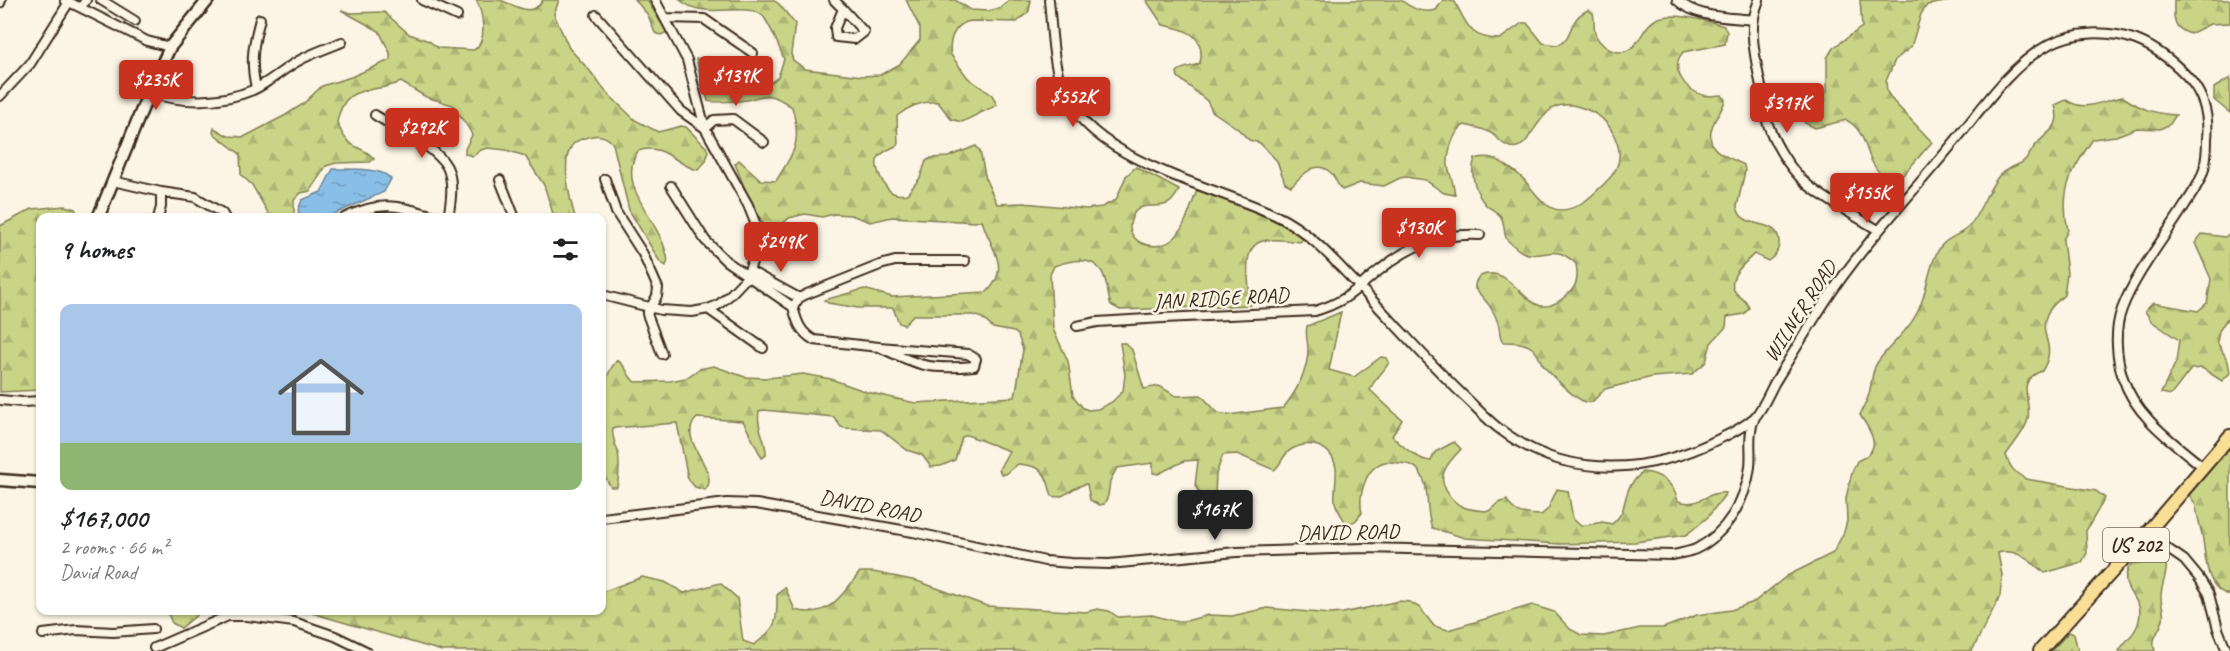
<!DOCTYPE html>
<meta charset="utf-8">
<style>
body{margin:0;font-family:Caveat,sans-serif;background:#f2f2f2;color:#202124;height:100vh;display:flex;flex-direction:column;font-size:22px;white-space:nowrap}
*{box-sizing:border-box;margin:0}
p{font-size:20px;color:#757577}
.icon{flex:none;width:33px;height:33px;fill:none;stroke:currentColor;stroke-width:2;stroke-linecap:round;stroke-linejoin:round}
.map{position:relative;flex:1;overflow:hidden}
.details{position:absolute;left:36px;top:213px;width:570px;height:402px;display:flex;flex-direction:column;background:#fff;border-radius:12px;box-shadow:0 2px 4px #0004}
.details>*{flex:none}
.price{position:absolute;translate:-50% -51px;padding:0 14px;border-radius:6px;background:#c8321e;color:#fff;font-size:20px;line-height:39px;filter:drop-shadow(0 2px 3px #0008)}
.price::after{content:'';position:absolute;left:50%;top:36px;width:18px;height:14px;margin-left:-9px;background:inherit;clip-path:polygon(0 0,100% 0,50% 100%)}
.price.selected{background:#222;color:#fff}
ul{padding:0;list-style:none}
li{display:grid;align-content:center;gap:12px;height:318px;padding:0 24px}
li span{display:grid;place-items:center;height:186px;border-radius:12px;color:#555}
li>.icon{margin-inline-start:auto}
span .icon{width:108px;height:108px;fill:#fffc;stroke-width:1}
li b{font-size:26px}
h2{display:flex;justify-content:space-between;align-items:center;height:72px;padding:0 24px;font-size:26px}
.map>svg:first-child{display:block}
</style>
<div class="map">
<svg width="2230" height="651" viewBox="0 0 2230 651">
<defs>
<pattern id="forest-firs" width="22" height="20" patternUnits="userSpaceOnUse" patternTransform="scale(1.5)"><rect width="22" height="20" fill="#c9d487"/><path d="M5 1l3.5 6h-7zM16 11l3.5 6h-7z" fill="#aeb674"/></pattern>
<pattern id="water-ripples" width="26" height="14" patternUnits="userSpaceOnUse" patternTransform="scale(1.5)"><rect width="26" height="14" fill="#89bfe7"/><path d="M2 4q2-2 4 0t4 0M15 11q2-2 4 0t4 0" fill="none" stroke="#719bbb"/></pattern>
</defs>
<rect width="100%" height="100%" fill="#fcf5e5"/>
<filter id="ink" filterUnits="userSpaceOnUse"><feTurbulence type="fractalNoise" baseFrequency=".0167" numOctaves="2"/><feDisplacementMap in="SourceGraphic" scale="12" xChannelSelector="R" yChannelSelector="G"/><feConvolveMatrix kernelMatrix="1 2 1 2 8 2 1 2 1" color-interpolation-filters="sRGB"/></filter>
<g filter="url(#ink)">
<path fill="url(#forest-firs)" stroke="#827f52" stroke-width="1.5" d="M476,0C483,0 494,0 500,0C515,5 532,19 543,0H559L554,14L569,48L590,71L606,92L635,120L658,132L681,126L686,127L706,147L708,151L706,161L698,170C677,166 664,142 638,151C616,185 656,217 665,249C667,256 669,260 666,266L660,262L629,210L613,144C608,137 600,134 592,136C584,138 575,140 571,147C561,162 570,201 575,217H554L544,185L525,156L506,150L488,148L481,150L473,156L465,154V149L472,135C467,123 458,116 453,105L426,97L401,82C371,95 345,81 337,122C340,129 343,138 350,143C359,150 366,149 374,159L370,162L336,163L326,166L310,191L301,193L294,200V217L271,218L252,185L241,175L240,154L213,133L214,128L228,136L244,137L286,115L303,104L322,86L351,77L390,60V53L379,31L341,10L351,13L384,12L409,34L429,41L438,48L474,50C488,41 483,13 476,0Z
M635,0H647L667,32L661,35L655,33L648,15Z
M680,0H773L779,4L795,24L791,54L793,60L805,69L862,76L880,75L900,64L920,40V28L906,0H955L971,10L988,11L1000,8L1010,0H1031L1029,11L1017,22L971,21C955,23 948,40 951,55L968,78L992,95L997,105L962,122L951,119L938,102C923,101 908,107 897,116L898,145C892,148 881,152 878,158C873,167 885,189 893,193C898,195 902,195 907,194L920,178L926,161L931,158L948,157L976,146L980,151L986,180L997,204L1024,203L1086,209L1102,207L1116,200L1126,176L1136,167L1179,190C1176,195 1173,202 1167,204C1155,209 1140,201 1133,215C1120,241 1153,254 1172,240C1184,232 1192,203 1197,190C1216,197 1296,225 1304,238L1300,242C1268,238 1244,234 1248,276C1248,286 1251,295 1251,305L1120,310L1111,305C1107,295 1108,282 1102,272C1092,255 1070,260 1054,266L1050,275L1053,329L1068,361L1073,396L1083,408L1088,410L1098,409L1112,402L1123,391L1125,375L1120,343H1125L1132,350L1144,389L1159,386L1176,396L1201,395L1218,413L1228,415L1283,408C1296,393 1308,370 1308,350C1308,341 1305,334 1307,326L1341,312L1329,370L1354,377L1381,357L1387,358L1389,362C1384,373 1373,379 1370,390L1402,420L1392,436C1402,446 1417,460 1431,461L1435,452L1454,442L1461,449C1455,456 1447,463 1444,472C1441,479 1443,483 1446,490C1456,509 1469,510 1489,511L1498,503L1507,500C1514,515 1526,514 1541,515L1548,509L1557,489L1568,491L1573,519L1581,526L1602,522L1612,524C1627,511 1622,504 1629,488C1632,482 1638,477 1642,472C1660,473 1674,483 1678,501C1701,508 1705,491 1726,493L1708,517L1686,535L1635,542L1560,544L1465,538L1432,528C1424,509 1432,485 1417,469C1413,464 1405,464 1400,463C1395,463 1390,461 1385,462C1365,467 1358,496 1362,513C1357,519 1355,524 1346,523C1342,516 1337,510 1335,502C1334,491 1337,479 1336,468C1332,446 1310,439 1292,449C1282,454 1282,465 1274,470L1237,454L1223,455L1216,474L1215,495L1211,503H1206L1195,486L1198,460L1184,461L1158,474L1153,473V463L1117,468L1110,481L1108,496L1104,504L1099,505L1090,500L1087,484C1072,485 1066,500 1052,496C1045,472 1044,466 1018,464L1006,474H1001L999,469L1009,451L967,435L962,437L955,460L941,466L931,467L922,455L907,450L881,430L845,428L841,427L834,417L764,410L759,411C756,429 767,440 766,455L762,458L743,421L697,418C674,440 723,472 705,490L695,487L688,479L677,423L613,428C611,437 616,444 618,452C620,464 619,476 617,487H611L603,474L602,463C602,429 594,387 617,360C628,367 626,375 635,382L670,381L686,378L699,369L714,366L745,377L768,378L803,374L831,379L867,392L915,403L1015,397L1023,350L1018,335L1014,332L993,328L982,318L973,315H913L904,325L899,323L893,308H858L828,303L824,300L864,289L892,297L987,292C1013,266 988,246 982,220L975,222L892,217L870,222L851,215L834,214L822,217L805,214L789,218L777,229L771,231L766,228L747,194L735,164L739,160L761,180L776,181C795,150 802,143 792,107C786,103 778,97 770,96C762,94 754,99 746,100C741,101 711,103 708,101L696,59L707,57L736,85L761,90L778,77L784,59C778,45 772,28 763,16C745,0 705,22 680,0Z
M1146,0H1401C1411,8 1424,14 1436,10L1443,0L1455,2C1467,25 1470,39 1500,39L1522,23H1527L1543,43L1557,45C1575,38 1566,20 1588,10L1593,13C1595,20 1593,29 1596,36C1599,42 1607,49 1613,51C1640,58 1639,25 1659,18C1674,12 1709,21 1724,26L1727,32L1725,44L1683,52C1669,69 1685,90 1703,95C1709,97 1716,95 1722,95L1725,100C1723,109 1718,114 1714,122C1701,152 1726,155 1744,165L1745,171L1737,207C1739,213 1740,216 1745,219C1758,227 1781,222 1779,245C1778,252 1774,257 1768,261L1754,254C1745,263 1723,280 1737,294C1742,299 1747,301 1749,308L1744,314L1727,317L1726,327L1711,343L1706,362L1692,374L1652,377L1605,389L1592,402H1585C1571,396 1556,379 1545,368C1540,362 1538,352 1532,348C1524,342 1513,342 1503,342C1498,336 1501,330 1498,323C1494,309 1485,300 1475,289C1474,271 1494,271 1506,279C1528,295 1538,322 1568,294C1578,286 1578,276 1576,264C1553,241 1544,261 1522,252C1517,249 1512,244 1507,240C1503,232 1505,223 1501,217C1497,211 1490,209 1486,205C1476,195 1469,172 1475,159C1484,156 1493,157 1501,162C1509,168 1520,174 1526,182C1543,203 1555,222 1585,201C1592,196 1599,189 1605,183C1616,173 1622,161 1618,146C1613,129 1605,117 1588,110C1555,96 1547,111 1530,135C1527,141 1523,146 1517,147C1505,150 1499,138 1491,133C1483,128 1473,127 1464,125C1453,132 1447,153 1448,166C1450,175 1454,185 1455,195L1444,193L1425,180L1406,177L1400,178L1384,186L1360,183L1342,190C1337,185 1336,179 1332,174C1317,157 1302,176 1291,186L1285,183L1277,161L1260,143L1249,140L1237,128L1212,111L1207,101L1178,77L1177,72C1183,66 1192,68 1200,63C1206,35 1186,29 1163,25Z
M1860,0H1957L1927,5L1921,14L1911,47L1895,60L1886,81L1887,92L1894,102L1932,142L1898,181C1892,179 1885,177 1880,173C1864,158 1868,130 1846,120L1815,128L1805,123L1800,113L1827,92V58L1833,48L1862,27Z
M2174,0H2230V23L2210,24L2190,34C2171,27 2174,18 2174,0Z
M2230,78V113L2214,100V88Z
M2123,97C2143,110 2152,113 2176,115L2170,124L2160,129L2137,128L2116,136L2093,139C2071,172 2059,190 2068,230L2063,240L2067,273L2064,295C2058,301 2048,308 2046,317C2039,338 2058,345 2042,371C2014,381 2032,399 2028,419C2025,432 2013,444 2006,455C2010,468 2015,473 2026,479L2096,491L2105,498L2086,531L2087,553L2082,562L2045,573C2030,562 2017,547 1998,553L2002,575L2000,596L1972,651H442L305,611L602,610V592L642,577L665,582L684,593L720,583L737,598L743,641L754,645C777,628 777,623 777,595L785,587L795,610C829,619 841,596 860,572H873L917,581L987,606L1086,612L1097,609L1109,611L1118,617L1152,615L1174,621H1186L1208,615L1232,616L1267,608L1330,614L1343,613L1399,601L1410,602L1420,608L1434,626L1448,630L1532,605L1554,612L1570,629L1581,635L1604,636L1640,628H1663L1697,615L1731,610L1754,602L1787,576L1833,553L1844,532L1847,521L1846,498L1852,472L1857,461C1884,450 1872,433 1860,415C1863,408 1867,401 1869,394C1872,383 1871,373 1877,363C1889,345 1908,332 1917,313C1928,293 1928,262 1942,245C1950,235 1964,235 1971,224C1981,210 1987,191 1998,177C2005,168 2012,168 2021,163C2027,160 2031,151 2035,146C2048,130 2062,129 2055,105L2066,100C2086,113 2102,100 2123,97Z
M65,206L75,209L79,217L40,218V390L0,392V226L32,209Z
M2230,233V314L2219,331L2217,342L2228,361L2230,373L2222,381L2202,368L2191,369L2171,395L2161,393L2176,362L2179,340L2151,321L2145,311L2153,303L2198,311L2207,303L2211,279L2195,243L2202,234L2225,237Z
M2230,447V595C2206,590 2206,560 2203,540C2201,528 2197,515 2195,503L2189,495Z
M2148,548L2163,553C2171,569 2162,580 2161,595C2160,604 2165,610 2163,619C2160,632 2150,638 2155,651H2119C2125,640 2137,633 2139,620C2143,601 2133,601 2127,586C2121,572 2137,554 2148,548Z
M167,611V610L206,611L198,614L181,628L172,623Z
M2069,632L2074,634L2078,651H2051Z"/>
<path fill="url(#water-ripples)" stroke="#6a8397" stroke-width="1.5" d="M333,169C347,169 383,167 391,179L384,192L334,214L324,217H300L298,210L302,200L321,192Z"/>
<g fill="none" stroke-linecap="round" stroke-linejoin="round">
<g stroke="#3b2a1e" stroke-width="12">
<path id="street" d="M65,0L147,41L170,47
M101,0L135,21
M422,0L457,16
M834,0L843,9
M1049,0C1052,29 1052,62 1063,90C1092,162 1210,184 1275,215C1307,230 1328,254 1352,279C1390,318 1425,359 1464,396C1476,407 1488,421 1501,430C1518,443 1543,456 1564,461C1618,474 1672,463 1721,438C1732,433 1746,425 1755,417C1763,408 1769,393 1775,382C1791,356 1807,330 1823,305C1860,248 1907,199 1950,147C1978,114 2009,66 2048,45C2074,31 2108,30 2136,40C2157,48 2178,65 2192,82C2205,99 2209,118 2207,139C2207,148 2206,160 2204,169C2201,182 2192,194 2185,205C2166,236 2135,274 2122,309C2114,330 2116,357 2123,378C2135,416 2173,442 2203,467
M1677,0C1696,18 1728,17 1753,20
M1759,0C1748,27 1754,50 1759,77C1762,89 1763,102 1765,114C1771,139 1788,168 1808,185C1827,201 1856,216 1878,230
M0,3L1,0
M81,7L86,0
M843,9L864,32L855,39L836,37L835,28Z
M596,15L681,111L705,128L714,120L733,119L764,142
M666,18L704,19L753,53
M256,88C250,61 253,45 260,19
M149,92C180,104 222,103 253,90C270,82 283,69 300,60C313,53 328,48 342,42
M0,96L30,64L69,2
M375,115C395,128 436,146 447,167C454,182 451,202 448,218
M605,179L616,212L643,254L658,288L657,296L647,314L662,354
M500,180L515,218
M113,181L161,192
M671,186L705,240L726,261L793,307
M158,218L161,207V192L195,197L222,213L225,218
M344,218C383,198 402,207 442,218
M750,271L799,298
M602,295L661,310L692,312L708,309L718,305L730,295L747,277L755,253L756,225L748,205L705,128L687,60L655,0
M708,309L763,348
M1077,326L1097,322L1163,318L1315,311C1350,300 1355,289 1381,269C1412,244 1441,233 1480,235
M879,347L814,340C800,332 797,322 793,307L799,298L807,294L880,265L895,261H965
M879,347L968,354L976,359L974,366C929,370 919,366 879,347Z
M0,400L22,402L40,401
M602,518L727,503L756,504L913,532L1045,561L1071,563L1109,564L1236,552L1363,548L1673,555C1680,553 1689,552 1696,549C1726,534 1746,500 1750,467C1752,450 1747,434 1755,417
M2146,534L2184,560L2199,578L2209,594L2218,629L2227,651
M43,634L76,630L113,632L153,629
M154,648L228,616H247L294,622L335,636L366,651"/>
</g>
<g stroke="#3b2a1e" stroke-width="15">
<path id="secondary" d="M98,218L149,92L170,47L208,0
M0,480L40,483"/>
</g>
<g stroke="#3b2a1e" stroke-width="16">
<path id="primary" d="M2040,651L2146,534L2230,436"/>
</g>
<use href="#street" stroke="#fcf5e5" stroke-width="8"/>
<use href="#secondary" stroke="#fcf5e5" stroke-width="10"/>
<use href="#primary" stroke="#f9df96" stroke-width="12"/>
</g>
</g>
<g text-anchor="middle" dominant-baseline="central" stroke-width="5" stroke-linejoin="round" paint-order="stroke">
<rect fill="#fcf5e5" stroke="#75675a" stroke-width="1.5" x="2103" y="528" width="66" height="34" rx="4.5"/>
<g font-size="20" font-weight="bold" fill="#3b2a1e">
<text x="2136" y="545">US 202</text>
</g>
<g font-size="21" fill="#3b2a1e" stroke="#fcf5e5">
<text transform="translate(1221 298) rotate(-3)">JAN RIDGE ROAD</text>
<text transform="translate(1800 311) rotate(-57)">WILNER ROAD</text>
<text transform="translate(870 506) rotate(11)">DAVID ROAD</text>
<text transform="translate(1348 532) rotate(-1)">DAVID ROAD</text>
</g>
</g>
</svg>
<b class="price" style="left:736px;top:107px">$139K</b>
<b class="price" style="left:156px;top:111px">$235K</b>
<b class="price" style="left:1073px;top:128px">$552K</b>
<b class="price" style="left:1787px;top:134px">$317K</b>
<b class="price" style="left:422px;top:159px">$292K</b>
<b class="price" style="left:1867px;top:224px">$155K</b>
<b class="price" style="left:1419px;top:259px">$130K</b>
<b class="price" style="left:781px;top:273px">$249K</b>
<b class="price selected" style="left:1215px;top:541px">$167K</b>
<section class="details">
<h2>9 homes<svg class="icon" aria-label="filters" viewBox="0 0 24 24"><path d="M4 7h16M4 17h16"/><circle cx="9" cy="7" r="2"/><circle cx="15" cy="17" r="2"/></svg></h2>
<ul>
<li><span style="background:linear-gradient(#a9c7e8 75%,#8fb573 0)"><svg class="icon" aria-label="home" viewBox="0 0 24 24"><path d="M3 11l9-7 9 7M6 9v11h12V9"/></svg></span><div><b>$167,000</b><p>2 rooms · 66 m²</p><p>David Road</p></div></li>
</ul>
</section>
</div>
